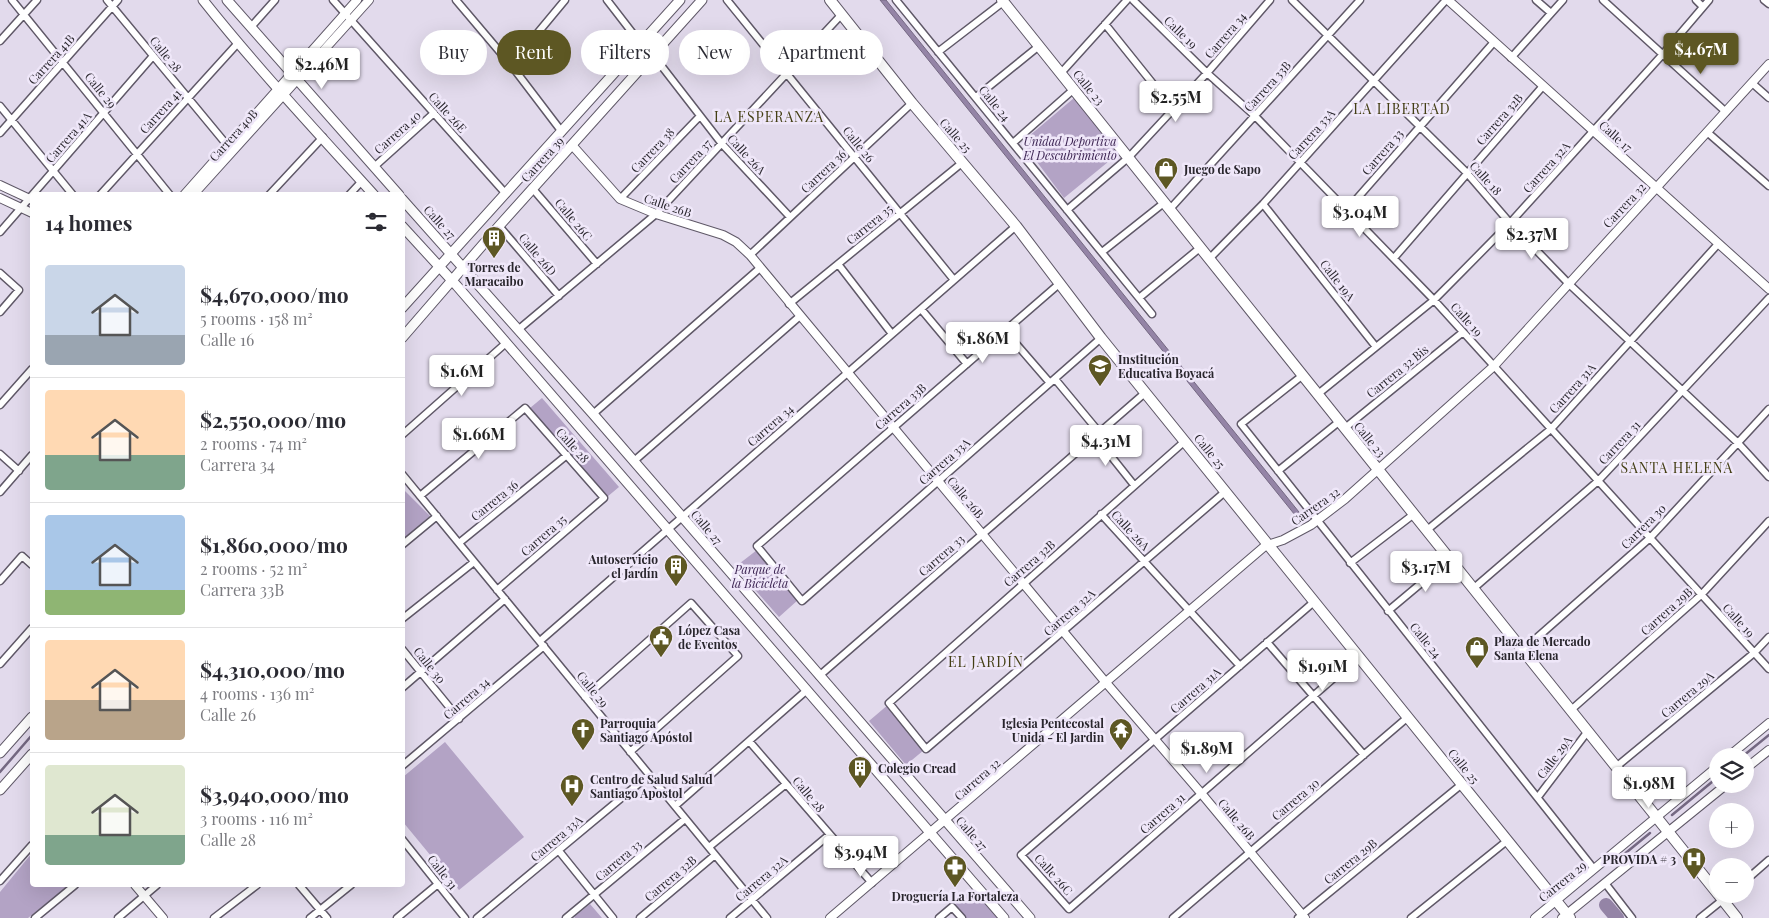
<!DOCTYPE html>
<meta charset="utf-8">
<style>
body{margin:0;font-family:"Playfair Display",serif;background:#f2f2f3;color:#2b2b33;height:100vh;display:flex;flex-direction:column;font-size:19px;white-space:nowrap}
*{box-sizing:border-box;margin:0}
p{font-size:16px;color:#7c7c81}
.icon{flex:none;width:28px;height:28px;fill:none;stroke:currentColor;stroke-width:2;stroke-linecap:round;stroke-linejoin:round}
.map{position:relative;flex:1;overflow:hidden}
.details{position:absolute;left:30px;top:192px;width:375px;height:695px;display:flex;flex-direction:column;background:#fff;border-radius:5px;box-shadow:0 5px 20px #0002}
.details>*{flex:none}
.guide{position:absolute;left:420px;top:30px;width:475px;height:45px;display:flex;gap:10px}
.fabs{position:absolute;left:1709px;top:748px;display:grid;gap:10px}
.fabs a{display:grid;place-items:center;width:45px;height:45px;border-radius:50%;background:#fff;box-shadow:0 5px 20px #0002;font-size:25px}
.price{position:absolute;translate:-50% -42px;padding:0 11px;border-radius:5px;background:#fff;color:#222;font-size:16px;line-height:32px;filter:drop-shadow(0 1px 2px #0008)}
.price::after{content:'';position:absolute;left:50%;top:30px;width:15px;height:11px;margin-left:-8px;background:inherit;clip-path:polygon(0 0,100% 0,50% 100%)}
.price.selected{background:#5d5723;color:#fff}
ul{padding:0;list-style:none}
li{display:flex;align-items:center;gap:15px;height:125px;padding:0 15px}
li+li{border-top:1px solid #e1e1e2}
li span{display:grid;place-items:center;flex:none;width:140px;height:100px;border-radius:5px;color:#555}
li>.icon{margin-inline-start:auto}
span .icon{width:60px;height:60px;fill:#fffc;stroke-width:1}
li b{font-size:21px}
h2{display:flex;justify-content:space-between;align-items:center;height:60px;padding:0 15px;font-size:21px}
.tag{padding:0 18px;border-radius:22px;background:#fff;box-shadow:0 5px 20px #0002;font-size:18px;line-height:45px}
.tag.selected{background:#5d5723;color:#fff}
.map>svg:first-child{display:block}
</style>
<div class="map">
<svg width="1769" height="918" viewBox="0 0 1769 918">
<rect width="100%" height="100%" fill="#e2daec"/>
<path fill="#b3a3c5" d="M1074,98L1119,153L1064,198L1022,142Z
M542,398L619,487L607,497L530,408Z
M402,488L430,516L403,539H402Z
M757,550L798,600L779,617L735,567Z
M889,704L924,750L906,765L869,721Z
M445,742L524,837L459,890L403,822V777Z
M32,853V885H69L28,918H0V892Z
M976,885L1004,918H962L952,907Z
M590,904L602,918H575L574,917Z"/>
<path fill="#9484a6" stroke="#746882" d="M880,0H886L1303,517L1299,520Z"/>
<g fill="none" stroke-linecap="round" stroke-linejoin="round">
<path stroke="#746882" stroke-width="2.5" d="M1743,756L1769,735
M0,772L32,735
M1672,815L1718,777
M1611,865L1650,833"/>
<path stroke="#9484a6" stroke-width="14" d="M1606,905L1617,918"/>
<g stroke="#5f5867" stroke-width="9">
<path id="minor" d="M12,0L170,195
M107,0L227,145
M333,0L506,194
M456,0L511,65L562,132
M607,0L641,44
M727,0L954,280
M896,0L1152,314
M1133,0L1207,73L1255,116L1434,300L1769,669
M1292,0L1467,173L1510,223L1568,283L1738,443L1769,477
M1536,0L1551,13
M1603,0L1726,112
M1696,0L1703,7
M1764,0L1769,4
M1105,24L1174,110
M251,27L275,0
M0,41L37,0
M938,52L1003,2
M653,55L722,144L790,217
M1511,58L1563,0
M511,65L565,0
M1061,73L1127,0
M1752,83L1769,98
M976,97L1039,46
M0,106L73,195
M1707,132L1769,186
M0,133L118,0
M1013,143L1074,89
M374,167L434,113
M533,189L597,264
M100,195L238,43
M269,195L323,137
M349,195L362,181
M620,199L700,116
M1263,204L1376,347
M1170,209L1360,0
M1067,210L1129,157L1207,73L1270,0
M1347,210L1494,42
M499,226L559,296
M0,232L153,56
M1102,252L1165,202
M750,255L912,103
M1210,258L1263,204L1446,0
M1394,258L1543,86
M838,264L892,334
M0,273L19,290L0,312
M1059,284L757,546L802,601L1101,338
M1139,298L1201,247
M789,304L963,162
M921,309L967,364
M519,329L656,214L842,14
M1005,331L1050,383
M1303,375L1241,424L1594,869
M1055,379L1099,432
M1318,394L1434,300L1510,223L1663,54L1709,0
M0,405L32,369
M593,414L760,268
M1345,428L1463,332
M402,435L506,343
M1095,436L1134,485
M1185,441L889,703L926,749L1226,491
M0,454L19,471
M634,461L800,316
M1278,471L1340,421
M402,474L767,918
M0,492L32,455
M420,496L525,408L604,498L497,590
M1101,514L1240,666
M1427,530L1551,429L1718,244
M459,543L567,455
M402,545L437,516
M1350,563L1414,514
M0,581L22,556L32,565
M1474,588L1598,481L1769,298
M1315,601L1021,855L1069,909L1359,656
M1388,611L1450,559
M402,619L474,562
M540,641L1016,226
M1267,642L1364,755
M402,649L459,719
M1523,650L1650,538L1769,409
M0,664L32,628
M819,676L1146,392
M402,688L505,599
M585,697L691,603L738,656L630,752
M1571,710L1701,595L1769,521
M749,741L872,883
M402,766L544,646
M1616,767L1754,653L1769,637
M1538,797L1588,731
M675,806L807,690
M402,839L465,918
M709,847L786,784
M559,851L613,918
M0,881L32,845
M1745,881L1769,860
M1605,883L1632,918
M299,885L327,918
M35,918L75,885
M118,918L157,885
M214,918L257,885
M310,918L351,885
M397,918L438,884
M477,918L649,775
M566,918L685,819
M640,918L715,855
M730,918L829,835
M939,918L952,907L962,918
M1173,918L1408,717
M1298,918L1462,784
M1411,918L1508,840
M1700,918L1730,894"/>
</g>
<g stroke="#5f5867" stroke-width="10">
<path id="tertiary" d="M1448,0L1769,289
M572,145L620,199L656,214L723,235L736,242L750,255L1102,678L1201,793L1305,918
M0,185L32,200
M184,195L357,0
M193,195L369,0
M0,198L32,213
M1729,756L1769,723
M1745,769L1769,750
M135,885L163,918
M830,918L1265,546L1283,540L1311,525L1345,499L1494,366L1769,64
M1535,918L1718,766
M1562,918L1727,784"/>
</g>
<g stroke="#5f5867" stroke-width="11">
<path id="secondary" d="M203,0C257,68 316,131 374,195
M227,0L399,195
M402,199L593,414L1030,918
M402,226L457,286L1004,918
M402,308L680,0
M402,338L499,226L702,0
M0,753L32,717
M0,790L32,754"/>
</g>
<g stroke="#5f5867" stroke-width="12">
<path id="primary" d="M830,0L912,103L1016,226L1101,338L1570,918
M1002,0L1718,894
M1718,894L1737,918"/>
</g>
<use href="#minor" stroke="#fff" stroke-width="6"/>
<use href="#tertiary" stroke="#fff" stroke-width="8"/>
<use href="#secondary" stroke="#fff" stroke-width="9"/>
<use href="#primary" stroke="#fff" stroke-width="10"/>
</g>
<defs>
<g id="shop-pin" transform="scale(1.25)"><path d="M0 17L-7.5 6A9.5 9.5 0 1 1 7.5 6Z" fill="#5d5723" stroke="#efe7f9"/><path d="M-5-2.5h2.3a2.7 3.5 0 0 1 5.4 0H5L5.5 6h-11ZM-1.5-2.5h3a1.5 2.3 0 0 0-3 0Z" fill="#fff"/></g>
<g id="building-pin" transform="scale(1.25)"><path d="M0 17L-7.5 6A9.5 9.5 0 1 1 7.5 6Z" fill="#5d5723" stroke="#efe7f9"/><path d="M-4-6H4V6H1V3H-1V6H-4ZM-2.5-4.3h1.7v1.8h-1.7ZM.8-4.3h1.7v1.8H.8ZM-2.5-1h1.7V.8h-1.7ZM.8-1h1.7V.8H.8Z" fill="#fff"/></g>
<g id="school-pin" transform="scale(1.25)"><path d="M0 17L-7.5 6A9.5 9.5 0 1 1 7.5 6Z" fill="#5d5723" stroke="#efe7f9"/><path d="M0-5L7-2L0 1L-7-2ZM-4 1L0 2.5L4 1V4Q0 6-4 4Z" fill="#fff"/></g>
<g id="civic-pin" transform="scale(1.25)"><path d="M0 17L-7.5 6A9.5 9.5 0 1 1 7.5 6Z" fill="#5d5723" stroke="#efe7f9"/><path d="M-.6-6.5H3V-4.5H.6V-3L4-1V1h2V6H-6V1h2V-1L-.6-3ZM-1.2 2.5V6h2.4V2.5Z" fill="#fff"/></g>
<g id="church-pin" transform="scale(1.25)"><path d="M0 17L-7.5 6A9.5 9.5 0 1 1 7.5 6Z" fill="#5d5723" stroke="#efe7f9"/><path d="M-1.2-6h2.4v3.5h3.3v2.4h-3.3V6h-2.4V-.1h-3.3v-2.4h3.3Z" fill="#fff"/></g>
<g id="temple-pin" transform="scale(1.25)"><path d="M0 17L-7.5 6A9.5 9.5 0 1 1 7.5 6Z" fill="#5d5723" stroke="#efe7f9"/><path d="M0-6L5-2H3V0L6.5 2.5H4V6H1.5V3h-3V6H-4V2.5H-6.5L-3 0V-2H-5Z" fill="#fff"/></g>
<g id="hospital-pin" transform="scale(1.25)"><path d="M0 17L-7.5 6A9.5 9.5 0 1 1 7.5 6Z" fill="#5d5723" stroke="#efe7f9"/><path d="M-5-5h3v3.5h4V-5h3V5h-3V1.5h-4V5h-3Z" fill="#fff"/></g>
<g id="pharmacy-pin" transform="scale(1.25)"><path d="M0 17L-7.5 6A9.5 9.5 0 1 1 7.5 6Z" fill="#5d5723" stroke="#efe7f9"/><path d="M-2-6h4v4h4v4h-4v4h-4v-4h-4v-4h4Z" fill="#fff"/></g>
</defs>
<g fill-rule="evenodd">
<use href="#shop-pin" x="1166" y="169"/>
<use href="#building-pin" x="494" y="238"/>
<use href="#school-pin" x="1100" y="366"/>
<use href="#building-pin" x="676" y="566"/>
<use href="#civic-pin" x="661" y="637"/>
<use href="#shop-pin" x="1477" y="648"/>
<use href="#church-pin" x="583" y="730"/>
<use href="#temple-pin" x="1121" y="730"/>
<use href="#building-pin" x="860" y="768"/>
<use href="#hospital-pin" x="572" y="786"/>
<use href="#hospital-pin" x="1694" y="859"/>
<use href="#pharmacy-pin" x="955" y="867"/>
</g>
<g text-anchor="middle" dominant-baseline="central" stroke-width="5" stroke-linejoin="round" paint-order="stroke">
<g font-size="12" fill="#29262d" stroke="#efe7f9">
<text transform="translate(1181 32) rotate(44)">Calle 19</text>
<text transform="translate(1225 35) rotate(-49)">Carrera 34</text>
<text transform="translate(166 54) rotate(51)">Calle 28</text>
<text transform="translate(51 59) rotate(-48)">Carrera 41B</text>
<text transform="translate(1267 86) rotate(-48)">Carrera 33B</text>
<text transform="translate(1089 87) rotate(51)">Calle 23</text>
<text transform="translate(101 90) rotate(51)">Calle 29</text>
<text transform="translate(995 103) rotate(51)">Calle 24</text>
<text transform="translate(160 111) rotate(-48)">Carrera 41</text>
<text transform="translate(448 112) rotate(48)">Calle 26E</text>
<text transform="translate(1499 119) rotate(-49)">Carrera 32B</text>
<text transform="translate(397 132) rotate(-42)">Carrera 40</text>
<text transform="translate(1311 134) rotate(-48)">Carrera 33A</text>
<text transform="translate(233 135) rotate(-48)">Carrera 40B</text>
<text transform="translate(956 135) rotate(49)">Calle 25</text>
<text transform="translate(1616 136) rotate(42)">Calle 17</text>
<text transform="translate(68 137) rotate(-49)">Carrera 41A</text>
<text transform="translate(859 144) rotate(51)">Calle 26</text>
<text transform="translate(652 150) rotate(-46)">Carrera 38</text>
<text transform="translate(1382 152) rotate(-49)">Carrera 33</text>
<text transform="translate(747 154) rotate(47)">Calle 26A</text>
<text transform="translate(542 159) rotate(-48)">Carrera 39</text>
<text transform="translate(690 161) rotate(-47)">Carrera 37</text>
<text transform="translate(1546 167) rotate(-48)">Carrera 32A</text>
<text transform="translate(823 171) rotate(-43)">Carrera 36</text>
<text transform="translate(1486 178) rotate(48)">Calle 18</text>
<text transform="translate(668 205) rotate(19)">Calle 26B</text>
<text transform="translate(1624 205) rotate(-47)">Carrera 32</text>
<text transform="translate(574 219) rotate(50)">Calle 26C</text>
<text transform="translate(440 222) rotate(48)">Calle 27</text>
<text transform="translate(869 224) rotate(-39)">Carrera 35</text>
<text transform="translate(538 254) rotate(50)">Calle 26D</text>
<text transform="translate(1338 280) rotate(52)">Calle 19A</text>
<text transform="translate(1467 319) rotate(48)">Calle 19</text>
<text transform="translate(1397 371) rotate(-39)">Carrera 32 Bis</text>
<text transform="translate(1572 388) rotate(-48)">Carrera 31A</text>
<text transform="translate(900 406) rotate(-41)">Carrera 33B</text>
<text transform="translate(770 425) rotate(-41)">Carrera 34</text>
<text transform="translate(1370 439) rotate(51)">Calle 23</text>
<text transform="translate(1619 442) rotate(-47)">Carrera 31</text>
<text transform="translate(573 445) rotate(48)">Calle 28</text>
<text transform="translate(1210 451) rotate(51)">Calle 25</text>
<text transform="translate(944 461) rotate(-41)">Carrera 33A</text>
<text transform="translate(966 497) rotate(51)">Calle 26B</text>
<text transform="translate(494 500) rotate(-39)">Carrera 36</text>
<text transform="translate(1315 506) rotate(-35)">Carrera 32</text>
<text transform="translate(1643 526) rotate(-45)">Carrera 30</text>
<text transform="translate(707 527) rotate(50)">Calle 27</text>
<text transform="translate(1131 530) rotate(47)">Calle 26A</text>
<text transform="translate(543 535) rotate(-41)">Carrera 35</text>
<text transform="translate(941 555) rotate(-41)">Carrera 33</text>
<text transform="translate(1029 563) rotate(-41)">Carrera 32B</text>
<text transform="translate(1666 611) rotate(-42)">Carrera 29B</text>
<text transform="translate(1069 612) rotate(-41)">Carrera 32A</text>
<text transform="translate(1739 620) rotate(48)">Calle 19</text>
<text transform="translate(1426 640) rotate(51)">Calle 24</text>
<text transform="translate(430 665) rotate(51)">Calle 30</text>
<text transform="translate(593 689) rotate(51)">Calle 29</text>
<text transform="translate(1195 690) rotate(-41)">Carrera 31A</text>
<text transform="translate(1687 694) rotate(-40)">Carrera 29A</text>
<text transform="translate(466 698) rotate(-41)">Carrera 34</text>
<text transform="translate(1554 757) rotate(-53)">Calle 29A</text>
<text transform="translate(1464 766) rotate(51)">Calle 25</text>
<text transform="translate(977 779) rotate(-41)">Carrera 32</text>
<text transform="translate(809 794) rotate(50)">Calle 28</text>
<text transform="translate(1295 799) rotate(-40)">Carrera 30</text>
<text transform="translate(1162 813) rotate(-41)">Carrera 31</text>
<text transform="translate(1237 819) rotate(50)">Calle 26B</text>
<text transform="translate(972 833) rotate(49)">Calle 27</text>
<text transform="translate(556 838) rotate(-40)">Carrera 33A</text>
<text transform="translate(618 860) rotate(-40)">Carrera 33</text>
<text transform="translate(1350 861) rotate(-39)">Carrera 29B</text>
<text transform="translate(443 872) rotate(52)">Calle 31</text>
<text transform="translate(1054 874) rotate(48)">Calle 26C</text>
<text transform="translate(670 878) rotate(-40)">Carrera 32B</text>
<text transform="translate(761 878) rotate(-40)">Carrera 32A</text>
<text transform="translate(1562 881) rotate(-39)">Carrera 29</text>
</g>
<g font-size="12" font-style="italic" fill="#3d2553" stroke="#efe7f9">
<text x="1070" y="141">Unidad Deportiva<tspan x="1070" dy="14">El Descubrimiento</tspan></text>
<text x="760" y="569">Parque de<tspan x="760" dy="14">la Bicicleta</tspan></text>
</g>
<g font-size="12" font-weight="bold" fill="#29262d" stroke="#efe7f9" text-anchor="start">
<text x="1184" y="169">Juego de Sapo</text>
<text x="494" y="267" text-anchor="middle">Torres de<tspan x="494" dy="14">Maracaibo</tspan></text>
<text x="1118" y="359">Institución<tspan x="1118" dy="14">Educativa Boyacá</tspan></text>
<text x="658" y="559" text-anchor="end">Autoservicio<tspan x="658" dy="14">el Jardín</tspan></text>
<text x="678" y="630">López Casa<tspan x="678" dy="14">de Eventos</tspan></text>
<text x="1494" y="641">Plaza de Mercado<tspan x="1494" dy="14">Santa Elena</tspan></text>
<text x="600" y="723">Parroquia<tspan x="600" dy="14">Santiago Apóstol</tspan></text>
<text x="1104" y="723" text-anchor="end">Iglesia Pentecostal<tspan x="1104" dy="14">Unida - El Jardin</tspan></text>
<text x="878" y="768">Colegio Cread</text>
<text x="590" y="779">Centro de Salud Salud<tspan x="590" dy="14">Santiago Apostol</tspan></text>
<text x="1676" y="859" text-anchor="end">PROVIDA # 3</text>
<text x="955" y="896" text-anchor="middle">Droguería La Fortaleza</text>
</g>
<g font-size="14" letter-spacing="1" fill="#443f15" stroke="#efe7f9">
<text x="1402" y="108">LA LIBERTAD</text>
<text x="769" y="116">LA ESPERANZA</text>
<text x="1677" y="467">SANTA HELENA</text>
<text x="986" y="661">EL JARDÍN</text>
</g>
</g>
</svg>
<div class="fabs">
<a><svg class="icon" aria-label="layers" viewBox="0 0 24 24"><path d="M12 4l9 5-9 5-9-5zM3 14l9 5 9-5"/></svg></a>
<a>+</a>
<a>−</a>
</div>
<b class="price selected" style="left:1701px;top:75px">$4.67M</b>
<b class="price" style="left:322px;top:90px">$2.46M</b>
<b class="price" style="left:1176px;top:123px">$2.55M</b>
<b class="price" style="left:1360px;top:238px">$3.04M</b>
<b class="price" style="left:1532px;top:260px">$2.37M</b>
<b class="price" style="left:983px;top:364px">$1.86M</b>
<b class="price" style="left:462px;top:397px">$1.6M</b>
<b class="price" style="left:479px;top:460px">$1.66M</b>
<b class="price" style="left:1106px;top:467px">$4.31M</b>
<b class="price" style="left:1426px;top:593px">$3.17M</b>
<b class="price" style="left:1323px;top:692px">$1.91M</b>
<b class="price" style="left:1207px;top:774px">$1.89M</b>
<b class="price" style="left:1649px;top:809px">$1.98M</b>
<b class="price" style="left:861px;top:878px">$3.94M</b>
<div class="guide">
<a class="tag">Buy</a>
<a class="tag selected">Rent</a>
<a class="tag">Filters</a>
<a class="tag">New</a>
<a class="tag">Apartment</a>
</div>
<section class="details">
<h2>14 homes<svg class="icon" aria-label="filters" viewBox="0 0 24 24"><path d="M4 7h16M4 17h16"/><circle cx="9" cy="7" r="2"/><circle cx="15" cy="17" r="2"/></svg></h2>
<ul>
<li><span style="background:linear-gradient(#c9d6e8 70%,#9aa5b1 0)"><svg class="icon" aria-label="home" viewBox="0 0 24 24"><path d="M3 11l9-7 9 7M6 9v11h12V9"/></svg></span><div><b>$4,670,000/mo</b><p>5 rooms · 158 m²</p><p>Calle 16</p></div></li>
<li><span style="background:linear-gradient(#ffd9b3 65%,#7fa58c 0)"><svg class="icon" aria-label="home" viewBox="0 0 24 24"><path d="M3 11l9-7 9 7M6 9v11h12V9"/></svg></span><div><b>$2,550,000/mo</b><p>2 rooms · 74 m²</p><p>Carrera 34</p></div></li>
<li><span style="background:linear-gradient(#a9c7e8 75%,#8fb573 0)"><svg class="icon" aria-label="home" viewBox="0 0 24 24"><path d="M3 11l9-7 9 7M6 9v11h12V9"/></svg></span><div><b>$1,860,000/mo</b><p>2 rooms · 52 m²</p><p>Carrera 33B</p></div></li>
<li><span style="background:linear-gradient(#ffd9b3 60%,#b9a48a 0)"><svg class="icon" aria-label="home" viewBox="0 0 24 24"><path d="M3 11l9-7 9 7M6 9v11h12V9"/></svg></span><div><b>$4,310,000/mo</b><p>4 rooms · 136 m²</p><p>Calle 26</p></div></li>
<li><span style="background:linear-gradient(#dfe7d0 70%,#7fa58c 0)"><svg class="icon" aria-label="home" viewBox="0 0 24 24"><path d="M3 11l9-7 9 7M6 9v11h12V9"/></svg></span><div><b>$3,940,000/mo</b><p>3 rooms · 116 m²</p><p>Calle 28</p></div></li>
</ul>
</section>
</div>
